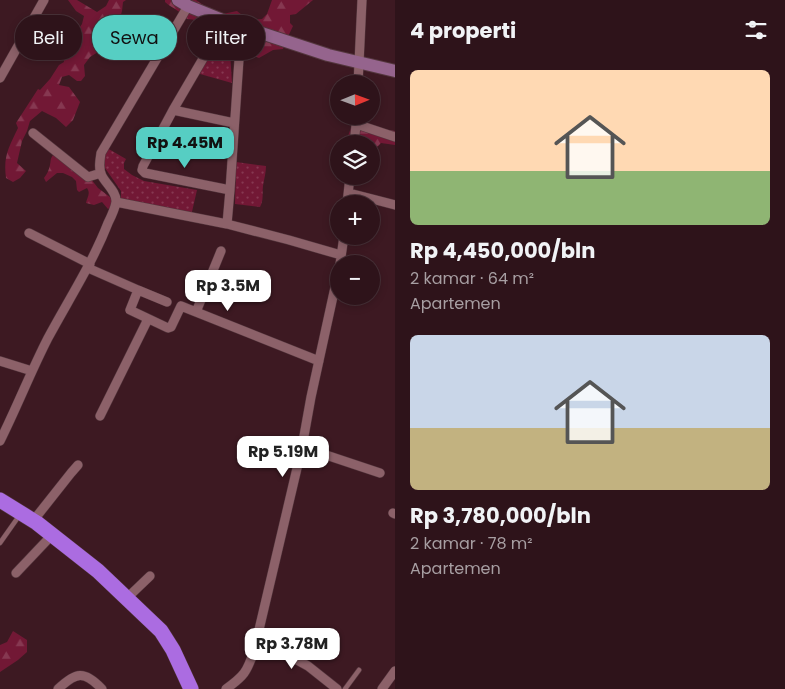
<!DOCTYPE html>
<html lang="id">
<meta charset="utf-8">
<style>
body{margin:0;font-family:Poppins,sans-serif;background:#361c23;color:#f1f3f6;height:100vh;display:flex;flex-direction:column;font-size:19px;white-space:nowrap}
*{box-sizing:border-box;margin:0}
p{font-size:16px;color:#a79ea2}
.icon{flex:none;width:28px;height:28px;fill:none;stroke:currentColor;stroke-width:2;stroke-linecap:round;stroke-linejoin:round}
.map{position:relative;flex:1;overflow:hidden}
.panel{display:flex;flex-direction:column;background:#2e131a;width:390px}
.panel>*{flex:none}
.guide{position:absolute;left:15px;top:15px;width:305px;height:45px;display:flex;gap:10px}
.needle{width:32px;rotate:89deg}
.buttons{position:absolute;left:330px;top:75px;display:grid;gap:10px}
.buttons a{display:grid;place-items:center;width:50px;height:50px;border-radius:50%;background:#2e131a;box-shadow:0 2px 8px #0003,0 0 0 1px #493239;font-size:25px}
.price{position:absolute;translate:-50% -42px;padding:0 11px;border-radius:10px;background:#fff;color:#222;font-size:16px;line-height:32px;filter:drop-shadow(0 1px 2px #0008)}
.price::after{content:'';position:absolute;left:50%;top:30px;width:15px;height:11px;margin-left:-8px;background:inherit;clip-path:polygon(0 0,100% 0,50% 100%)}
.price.current{background:#56cec3;color:#111}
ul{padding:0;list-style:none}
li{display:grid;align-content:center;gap:10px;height:265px;padding:0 15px}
li span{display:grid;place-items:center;height:155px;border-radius:8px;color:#555}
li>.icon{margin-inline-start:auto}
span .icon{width:90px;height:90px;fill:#fffc;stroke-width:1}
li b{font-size:21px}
h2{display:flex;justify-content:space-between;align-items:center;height:60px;padding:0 15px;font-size:21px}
.pill{padding:0 18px;border-radius:22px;background:#2e131a;box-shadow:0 2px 8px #0003,0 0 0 1px #493239;font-size:18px;line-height:45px}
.pill.current{background:#56cec3;color:#111}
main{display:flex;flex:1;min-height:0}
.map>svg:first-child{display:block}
</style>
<main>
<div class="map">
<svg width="395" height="689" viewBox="0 0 395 689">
<defs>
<pattern id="grass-dots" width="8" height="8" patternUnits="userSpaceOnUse" patternTransform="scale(1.25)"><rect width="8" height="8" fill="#721835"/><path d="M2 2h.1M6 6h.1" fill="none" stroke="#863851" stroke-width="1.8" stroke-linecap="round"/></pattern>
<pattern id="forest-firs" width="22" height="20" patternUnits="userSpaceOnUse" patternTransform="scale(1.25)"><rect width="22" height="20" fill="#721835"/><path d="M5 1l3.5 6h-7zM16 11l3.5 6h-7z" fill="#863851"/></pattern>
</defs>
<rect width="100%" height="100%" fill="#3d1922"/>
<path fill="url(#grass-dots)" d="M216,43L230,52L232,83L200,74L203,65Z
M107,148L126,159L124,163V169L132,175L144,181L197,190L191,216L121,202V191L105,168L104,156Z
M236,162L266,166C266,173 264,179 263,186C262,193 264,200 260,207L235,204Z"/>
<path fill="url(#forest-firs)" d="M68,0H77L97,12L106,6L109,0H126L123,2L122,11L120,18L126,24L133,37L131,43L125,41L111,57L105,56L98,52L90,57L84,65L85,76L81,81H77L69,75L62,77L59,85L69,87L80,102L73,120L66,127L56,118L42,111L30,121L27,131L22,141L17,163L26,171L20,178L13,182L6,178C3,156 9,147 18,128L16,123L38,89L40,90L50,79L59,65L64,62L63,55L60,52L67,44L71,49L78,46L82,41L75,34L82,24L84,16L76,11Z
M165,0H196L218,15L237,11C245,18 252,20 262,19L267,14L272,0H313L296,14L290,15V23L293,26L285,43L283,49L273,50L259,58L248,53L241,40L224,41C215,32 201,19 187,19C181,11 173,9 165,2Z
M351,116H363V123L383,129L395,131V145L381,143L376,148L371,162V144H345L351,128Z
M53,155L56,156L91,179L98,188L110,197L113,203V206L108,209L102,202L94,205L86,203C87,197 91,194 87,188L79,192L77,190L76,181L72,177L63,173H57L46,182L44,178C47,174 49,170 50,165C51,161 50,159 53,155Z
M13,631L27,640V652L18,660L0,672V645L7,642Z"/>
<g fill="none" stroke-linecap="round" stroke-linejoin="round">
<g stroke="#54373e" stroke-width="5.5">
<path id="lane" d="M0,543L19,516
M345,689L359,670"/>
</g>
<g stroke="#54373e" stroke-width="10">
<path id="street" d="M225,21L173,110L143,166L142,170L145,173L230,190L240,45L246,28
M0,78L44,0
M358,84L362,0
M173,110L234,123
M356,124L395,137
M33,133L88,177L101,173
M354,144L357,116
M349,193L395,205
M116,202L227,224L289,240L341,255
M347,204L350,176
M227,224L230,190
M29,233L90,264
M340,264L344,236
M88,268L138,290L130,310L168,328L171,327L181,306L319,361
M138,290L167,302
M196,312L221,251
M0,361L32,371
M100,416L148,319
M0,441C17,407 31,371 48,338C69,299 92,264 108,223C111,217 115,209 116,202C117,192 106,184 102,176C98,169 100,160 101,153L188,6
M302,447L380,473
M393,513L395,514
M33,521L71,473L78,465
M16,573L52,535
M127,598L150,576
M257,638L308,666L337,689
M58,689C76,672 84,670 102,689
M226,689C244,676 247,672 254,651L302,447L311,397L339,269
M382,689L395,671"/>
</g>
<g stroke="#54373e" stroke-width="14">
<path id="secondary" d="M178,0L188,6L225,21L328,55L395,71"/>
</g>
<g stroke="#54373e" stroke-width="16">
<path id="highway" d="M0,500L37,523L98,571L161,631L173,650L191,689"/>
</g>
<use href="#lane" stroke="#8c6169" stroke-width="4.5"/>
<use href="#street" stroke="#8c6169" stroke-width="9"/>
<use href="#secondary" stroke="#95648d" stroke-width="12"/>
<use href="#highway" stroke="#ab6ce1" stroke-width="15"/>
</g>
</svg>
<div class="buttons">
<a><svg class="needle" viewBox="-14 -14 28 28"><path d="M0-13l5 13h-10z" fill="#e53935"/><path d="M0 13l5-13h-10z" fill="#a79ea2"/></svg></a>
<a><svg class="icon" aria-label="layers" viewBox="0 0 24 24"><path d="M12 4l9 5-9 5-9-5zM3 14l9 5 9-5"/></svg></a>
<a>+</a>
<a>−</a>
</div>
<b class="price current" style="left:185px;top:169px">Rp 4.45M</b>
<b class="price" style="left:228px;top:312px">Rp 3.5M</b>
<b class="price" style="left:283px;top:478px">Rp 5.19M</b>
<b class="price" style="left:292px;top:670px">Rp 3.78M</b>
<div class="guide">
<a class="pill">Beli</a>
<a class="pill current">Sewa</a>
<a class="pill">Filter</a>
</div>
</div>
<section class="panel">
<h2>4 properti<svg class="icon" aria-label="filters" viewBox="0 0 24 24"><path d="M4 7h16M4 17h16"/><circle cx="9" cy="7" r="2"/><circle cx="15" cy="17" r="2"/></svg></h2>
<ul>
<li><span style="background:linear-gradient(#ffd9b3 65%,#8fb573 0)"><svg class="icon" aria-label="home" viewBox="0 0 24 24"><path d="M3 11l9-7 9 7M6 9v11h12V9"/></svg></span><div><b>Rp 4,450,000/bln</b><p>2 kamar · 64 m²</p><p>Apartemen</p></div></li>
<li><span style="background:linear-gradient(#c9d6e8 60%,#c2b280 0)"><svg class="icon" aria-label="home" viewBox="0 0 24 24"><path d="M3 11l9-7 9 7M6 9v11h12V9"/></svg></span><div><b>Rp 3,780,000/bln</b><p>2 kamar · 78 m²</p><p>Apartemen</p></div></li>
</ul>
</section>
</main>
